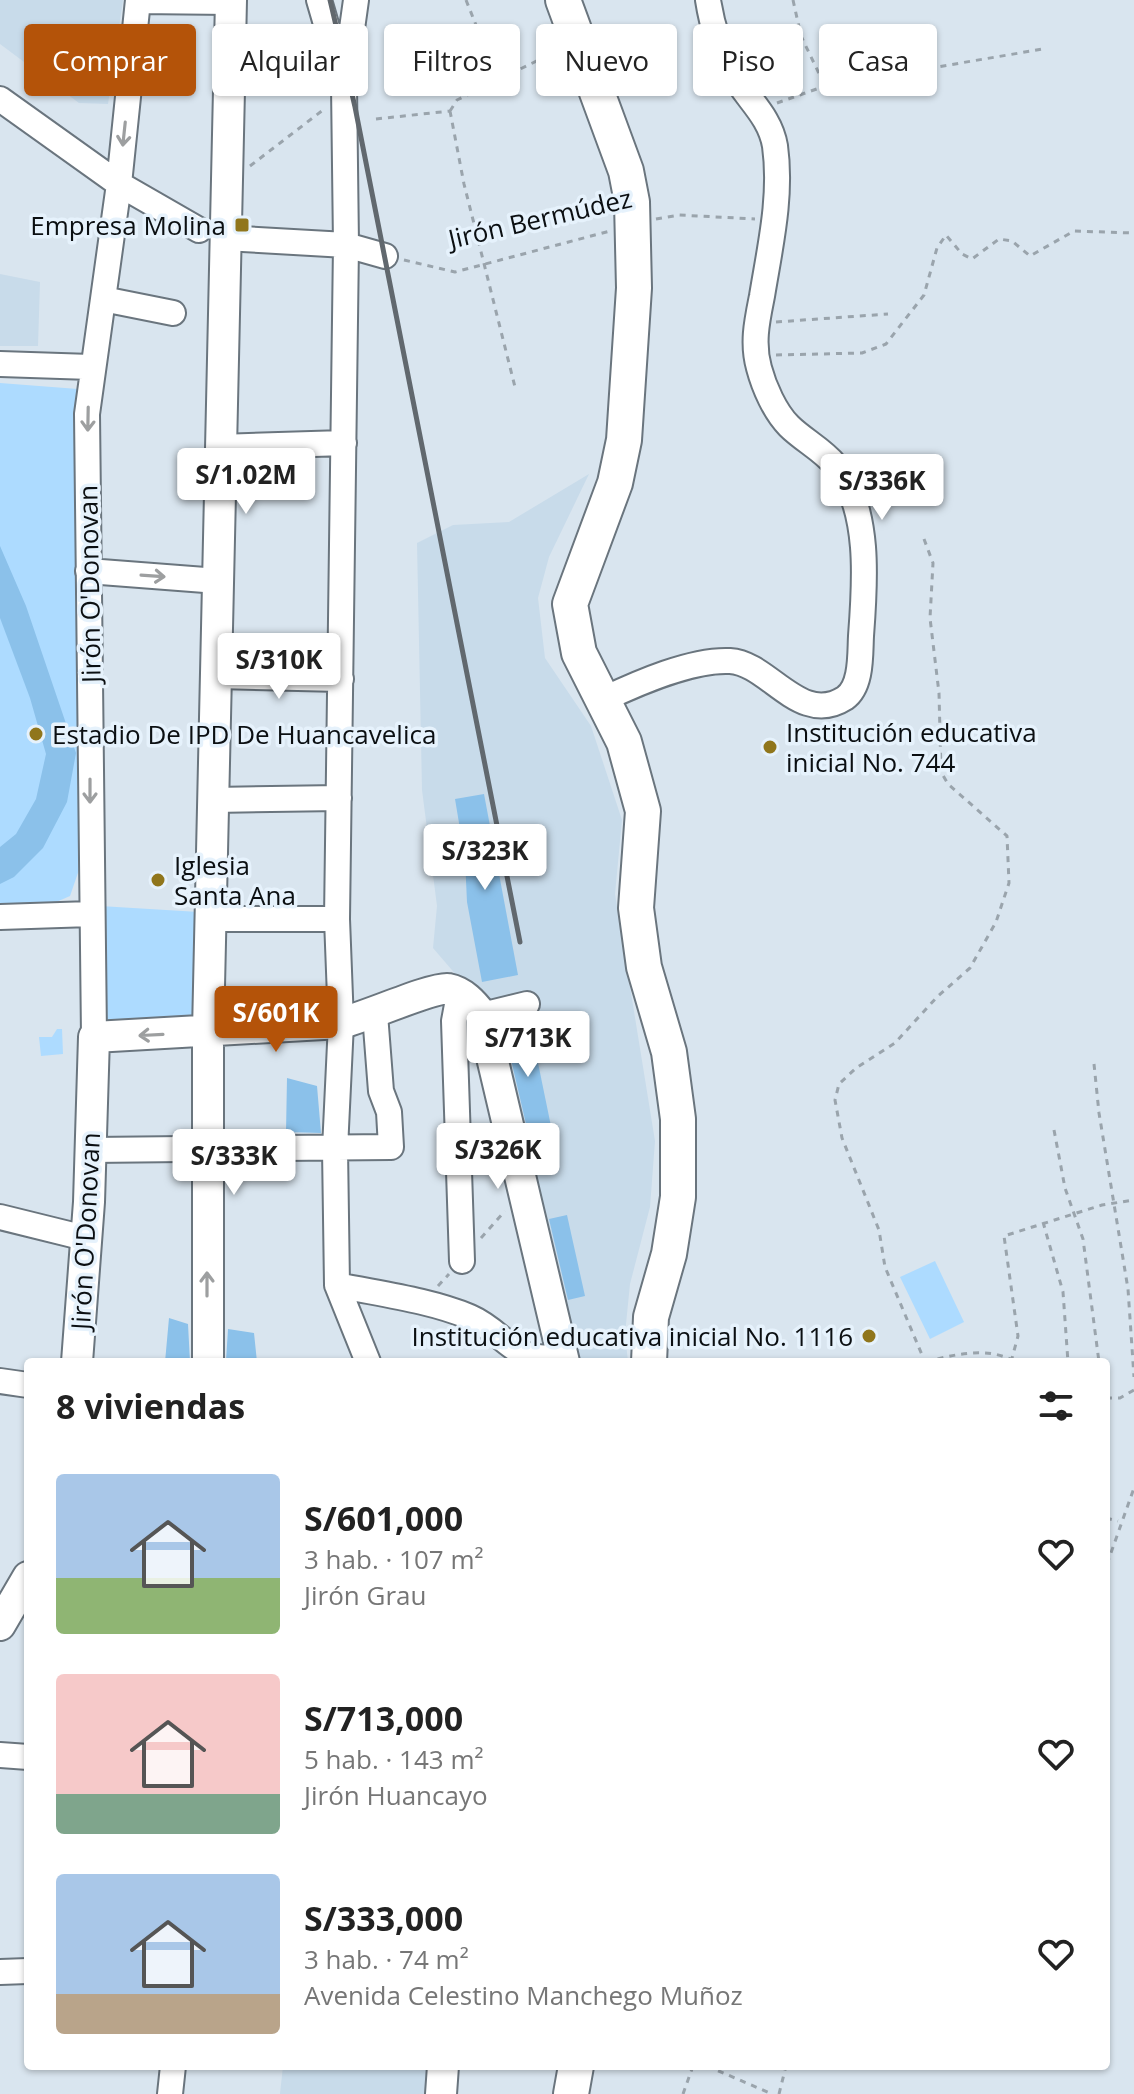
<!DOCTYPE html>
<html lang="es">
<meta charset="utf-8">
<style>
body{margin:0;font-family:"Open Sans",sans-serif;background:#f6f6f6;color:#222;height:100vh;display:flex;flex-direction:column;font-size:30px;white-space:nowrap}
*{box-sizing:border-box;margin:0}
p{font-size:26px;color:#767676}
.icon{flex:none;width:44px;height:44px;fill:none;stroke:currentColor;stroke-width:2;stroke-linecap:round;stroke-linejoin:round}
.map{position:relative;flex:1;overflow:hidden}
.side{position:absolute;left:24px;top:1358px;width:1086px;height:712px;display:flex;flex-direction:column;background:#fff;border-radius:8px;box-shadow:0 2px 6px #0004}
.side>*{flex:none}
.top-card{position:absolute;left:24px;top:24px;width:1086px;height:72px;display:flex;gap:16px}
.price{position:absolute;translate:-50% -68px;padding:0 18px;border-radius:8px;background:#fff;color:#222;font-size:26px;line-height:52px;filter:drop-shadow(0 2px 4px #0008)}
.price::after{content:'';position:absolute;left:50%;top:48px;width:24px;height:18px;margin-left:-12px;background:inherit;clip-path:polygon(0 0,100% 0,50% 100%)}
.price.on{background:#b45309;color:#fff}
ul{padding:0;list-style:none}
li{display:flex;align-items:center;gap:24px;height:200px;padding:0 32px}
li span{display:grid;place-items:center;flex:none;width:224px;height:160px;border-radius:8px;color:#555}
li>.icon{margin-inline-start:auto}
span .icon{width:96px;height:96px;fill:#fffc;stroke-width:1}
li b{font-size:34px}
h2{display:flex;justify-content:space-between;align-items:center;height:96px;padding:0 32px;font-size:34px}
.chip{padding:0 28px;border-radius:8px;background:#fff;box-shadow:0 2px 6px #0004;font-size:28px;line-height:72px}
.chip.on{background:#b45309;color:#fff}
.map>svg:first-child{display:block}
</style>
<div class="map">
<svg width="1134" height="2094" viewBox="0 0 1134 2094">
<rect width="100%" height="100%" fill="#d9e5ef"/>
<path fill="#c8dbea" d="M0,0H123L108,104L79,103L0,44Z
M0,274L40,282L38,346H0Z
M589,474L549,557L538,598L545,658L591,726L622,820L615,894L655,1141L650,1207L630,1284L625,1334L628,1362H572L494,1019L433,948L437,906L422,790L417,543L453,525L509,522Z
M283,2066H435L433,2094H280Z"/>
<path fill="#addbff" d="M0,383L78,389C73,547 80,706 81,864L70,896L54,903L0,905Z
M100,906L199,912V1023L102,1022Z
M57,1029H62L63,1054L41,1056L39,1037H52Z
M935,1261L964,1322L930,1339L900,1277Z"/>
<path fill="#8bc1ea" d="M0,546L26,606L76,753L67,802L43,848L14,877L0,884V847L16,834L36,799L46,754L30,698L0,618Z
M484,794L518,975L482,982L467,902L465,859L455,799Z
M529,1019L553,1136L530,1141L503,1025Z
M287,1078L317,1086L321,1133L286,1132Z
M567,1215L585,1296L568,1300L549,1219Z
M169,1318L188,1324L190,1362H165Z
M228,1329L254,1333L257,1362L226,1361Z"/>
<g fill="none" stroke-linecap="round" stroke-linejoin="round">
<g stroke="#6a757e" stroke-width="28">
<path id="minor" d="M319,0L344,86
M356,0L344,86L346,245L337,919L341,1023L335,1149L337,1285L368,1362
M138,1L231,2
M0,99L119,184L199,230
M224,238L346,245L385,256
M103,299L173,313
M0,364L91,367
M219,447L344,443
M88,571L218,581
M218,676L341,679
M604,699C638,683 692,659 730,661C769,663 800,727 845,698C862,686 860,654 861,636C865,584 871,508 835,465C823,450 803,440 789,426C775,412 764,387 759,368C752,343 757,321 762,296C770,247 782,196 775,146C770,116 747,99 733,74C720,51 712,26 708,0
M214,800L339,798
M0,917L91,914
M210,919H337
M459,994L454,1021L462,1261
M482,1015L527,1004
M94,1037L87,414L119,184L138,0
M91,1150L391,1147L389,1112L381,1091L375,1014
M0,1217L85,1238
M337,1285C380,1294 429,1300 470,1317C507,1333 514,1367 562,1355
M0,1381L28,1385
M0,1755L28,1757
M0,1972L28,1971
M170,2094L173,2066"/>
</g>
<g stroke="#6a757e" stroke-width="34">
<path id="major" d="M77,1362L89,1202L94,1037L341,1023C363,1018 433,987 448,989C463,992 473,1003 482,1015L564,1362
M208,1362V1032L231,0
M0,1625L28,1577
M441,2094L443,2066"/>
</g>
<g stroke="#6a757e" stroke-width="38">
<path id="highway" d="M563,0L626,171L632,202L634,288L624,440L615,483L570,604L579,653L624,742L643,811L636,908L644,967L669,1052L678,1119V1197L669,1254L651,1317L649,1362
M571,2094L576,2066"/>
</g>
<path stroke="#9aa4ac" stroke-width="3" stroke-dasharray="6 6" stroke-linecap="butt" d="M466,0L498,80
M793,0L801,36L825,86
M777,103L825,86L1043,49
M450,111L464,184L515,387
M450,111L457,100L557,51
M376,119L450,111
M250,166L323,110
M656,219L679,215L755,219
M404,260L455,272L610,231
M776,322L888,314
M776,355L862,353L886,344L924,295L937,248L946,235L962,254L972,259L999,239L1012,241L1030,256L1074,231L1134,233
M924,539L933,563L930,618L939,693L941,772L948,784L1007,836L1009,883L996,922L970,968L937,997L895,1043L856,1068L839,1084L835,1100L842,1138L879,1230L885,1267L925,1362
M1094,1064L1099,1113L1128,1289L1134,1377
M1054,1130L1065,1188L1083,1239L1099,1362
M1043,1222L1063,1292L1068,1362
M481,1238L505,1211
M438,1286L449,1274
M926,1362C956,1354 988,1346 1016,1362
M1011,1362L1018,1336L1004,1236L1102,1205L1134,1200
M1106,1398H1120L1134,1390
M1106,1518L1118,1521
M1107,1564L1134,1488
M707,2066L772,2094
M683,2094L693,2066
M779,2094L786,2066"/>
<use href="#minor" stroke="#fff" stroke-width="24"/>
<use href="#major" stroke="#fff" stroke-width="30"/>
<use href="#highway" stroke="#fff" stroke-width="34"/>
<path stroke="#61686e" stroke-width="5" d="M330,0L355,107L520,942"/>
</g>
<defs><path id="oneway-shaft" d="M-6 0H5M1.5-3L5.5 0L1.5 3" fill="none" stroke-width="1.6" stroke-linecap="round" stroke-linejoin="round" transform="scale(2)"/></defs>
<g stroke="#9d9fa0">
<use href="#oneway-shaft" transform="translate(124 134) rotate(96)"/>
<use href="#oneway-shaft" transform="translate(88 419) rotate(91)"/>
<use href="#oneway-shaft" transform="translate(153 576) rotate(4)"/>
<use href="#oneway-shaft" transform="translate(90 791) rotate(90)"/>
<use href="#oneway-shaft" transform="translate(151 1035) rotate(177)"/>
<use href="#oneway-shaft" transform="translate(207 1284) rotate(-90)"/>
</g>
<g fill="#90761c" stroke="#e6f2fc" stroke-width="3">
<rect x="234" y="217" width="16" height="16" rx="4"/>
<circle cx="36" cy="734" r="8"/>
<circle cx="770" cy="747" r="8"/>
<circle cx="158" cy="880" r="8"/>
<circle cx="869" cy="1336" r="8"/>
</g>
<g text-anchor="middle" dominant-baseline="central" stroke-width="7" stroke-linejoin="round" paint-order="stroke">
<g font-size="26" fill="#0b0f12" stroke="#e6f2fc">
<text transform="translate(540 218) rotate(-13)">Jirón Bermúdez</text>
<text transform="translate(89 584) rotate(-91)">Jirón O'Donovan</text>
<text transform="translate(85 1231) rotate(-87)">Jirón O'Donovan</text>
</g>
<g font-size="26" fill="#0b0f12" stroke="#e6f2fc" text-anchor="start">
<text x="226" y="225" text-anchor="end">Empresa Molina</text>
<text x="786" y="732">Institución educativa<tspan x="786" dy="30">inicial No. 744</tspan></text>
<text x="52" y="734">Estadio De IPD De Huancavelica</text>
<text x="174" y="865">Iglesia<tspan x="174" dy="30">Santa Ana</tspan></text>
<text x="853" y="1336" text-anchor="end">Institución educativa inicial No. 1116</text>
</g>
</g>
</svg>
<b class="price" style="left:246px;top:516px">S/1.02M</b>
<b class="price" style="left:882px;top:522px">S/336K</b>
<b class="price" style="left:279px;top:701px">S/310K</b>
<b class="price" style="left:485px;top:892px">S/323K</b>
<b class="price on" style="left:276px;top:1054px">S/601K</b>
<b class="price" style="left:528px;top:1079px">S/713K</b>
<b class="price" style="left:498px;top:1191px">S/326K</b>
<b class="price" style="left:234px;top:1197px">S/333K</b>
<div class="top-card">
<a class="chip on">Comprar</a>
<a class="chip">Alquilar</a>
<a class="chip">Filtros</a>
<a class="chip">Nuevo</a>
<a class="chip">Piso</a>
<a class="chip">Casa</a>
</div>
<section class="side">
<h2>8 viviendas<svg class="icon" aria-label="filters" viewBox="0 0 24 24"><path d="M4 7h16M4 17h16"/><circle cx="9" cy="7" r="2"/><circle cx="15" cy="17" r="2"/></svg></h2>
<ul>
<li><span style="background:linear-gradient(#a9c7e8 65%,#8fb573 0)"><svg class="icon" aria-label="home" viewBox="0 0 24 24"><path d="M3 11l9-7 9 7M6 9v11h12V9"/></svg></span><div><b>S/601,000</b><p>3 hab. · 107 m²</p><p>Jirón Grau</p></div><svg class="icon" aria-label="heart" viewBox="0 0 24 24"><path d="M12 20l-8-8c-3-5 5-10 8-4 3-6 11-1 8 4z"/></svg></li>
<li><span style="background:linear-gradient(#f6c9c9 75%,#7fa58c 0)"><svg class="icon" aria-label="home" viewBox="0 0 24 24"><path d="M3 11l9-7 9 7M6 9v11h12V9"/></svg></span><div><b>S/713,000</b><p>5 hab. · 143 m²</p><p>Jirón Huancayo</p></div><svg class="icon" aria-label="heart" viewBox="0 0 24 24"><path d="M12 20l-8-8c-3-5 5-10 8-4 3-6 11-1 8 4z"/></svg></li>
<li><span style="background:linear-gradient(#a9c7e8 75%,#b9a48a 0)"><svg class="icon" aria-label="home" viewBox="0 0 24 24"><path d="M3 11l9-7 9 7M6 9v11h12V9"/></svg></span><div><b>S/333,000</b><p>3 hab. · 74 m²</p><p>Avenida Celestino Manchego Muñoz</p></div><svg class="icon" aria-label="heart" viewBox="0 0 24 24"><path d="M12 20l-8-8c-3-5 5-10 8-4 3-6 11-1 8 4z"/></svg></li>
</ul>
</section>
</div>
